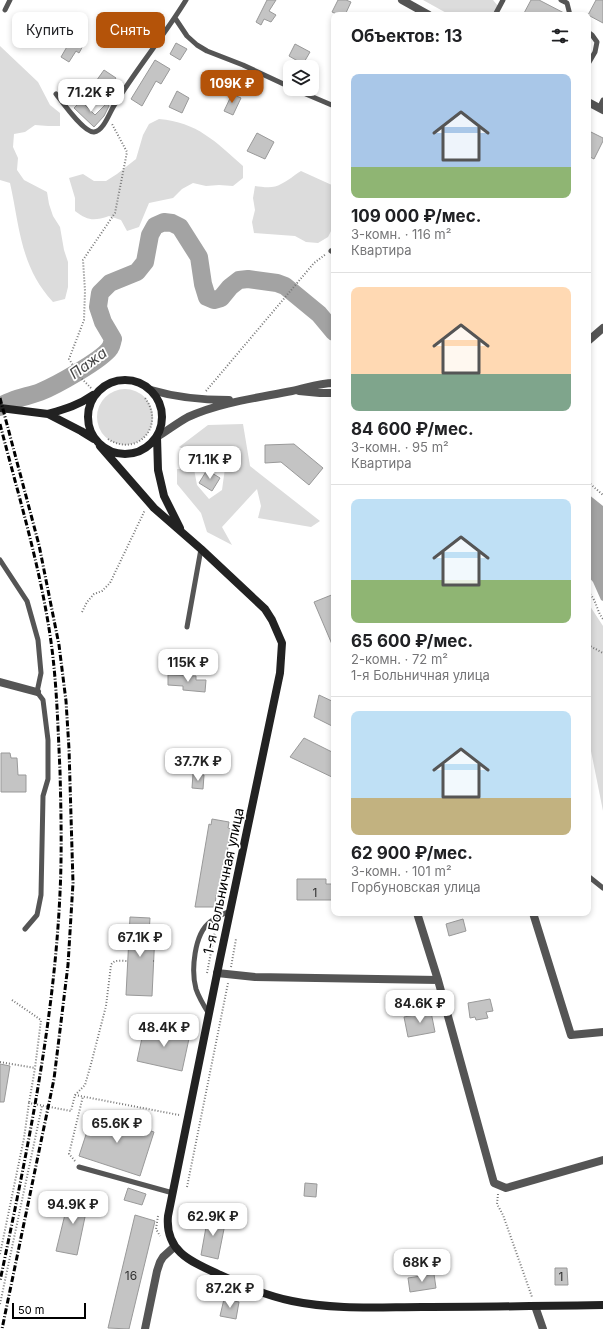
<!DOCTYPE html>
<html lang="ru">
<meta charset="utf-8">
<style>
body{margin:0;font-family:Inter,sans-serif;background:#f2f2f2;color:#202124;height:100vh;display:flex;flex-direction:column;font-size:15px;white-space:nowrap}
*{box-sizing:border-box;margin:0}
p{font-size:13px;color:#757577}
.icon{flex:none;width:22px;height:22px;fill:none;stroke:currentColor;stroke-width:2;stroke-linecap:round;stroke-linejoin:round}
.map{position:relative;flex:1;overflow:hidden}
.drawer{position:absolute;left:331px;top:12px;width:260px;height:904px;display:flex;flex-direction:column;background:#fff;border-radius:8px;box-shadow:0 2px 6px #0003}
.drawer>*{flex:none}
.guide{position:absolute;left:12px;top:12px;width:259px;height:36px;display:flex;gap:8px}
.tools{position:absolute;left:283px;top:60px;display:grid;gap:8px}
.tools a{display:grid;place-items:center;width:36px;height:36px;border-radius:8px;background:#fff;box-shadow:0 2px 6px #0003;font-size:20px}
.scale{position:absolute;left:12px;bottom:10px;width:74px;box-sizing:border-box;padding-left:4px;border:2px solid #000;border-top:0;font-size:11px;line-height:14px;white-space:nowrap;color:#000;-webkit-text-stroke:3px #fff;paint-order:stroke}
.price{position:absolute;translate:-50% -34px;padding:0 9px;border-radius:8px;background:#fff;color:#222;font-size:13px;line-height:26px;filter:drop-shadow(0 1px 2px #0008)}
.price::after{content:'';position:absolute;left:50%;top:24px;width:12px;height:9px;margin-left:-6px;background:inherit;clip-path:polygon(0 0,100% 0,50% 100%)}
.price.current{background:#b45309;color:#fff}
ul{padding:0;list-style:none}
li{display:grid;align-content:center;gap:8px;height:212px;padding:0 20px}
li+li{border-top:1px solid #e0e0e0}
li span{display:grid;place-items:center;height:124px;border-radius:8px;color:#555}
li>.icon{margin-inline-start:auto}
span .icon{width:72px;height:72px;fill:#fffc;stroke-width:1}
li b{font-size:17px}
h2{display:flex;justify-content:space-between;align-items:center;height:48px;padding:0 20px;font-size:17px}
.pill{padding:0 14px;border-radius:8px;background:#fff;box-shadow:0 2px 6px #0003;font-size:14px;line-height:36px}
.pill.current{background:#b45309;color:#fff}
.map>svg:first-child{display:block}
</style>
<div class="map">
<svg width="603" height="1329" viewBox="0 0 603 1329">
<rect width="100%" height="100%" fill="#fff"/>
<path fill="#dcdcdc" d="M423,0H493L498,6L493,15H450Z
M0,46L38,82L50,105L60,113V126H48L35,125L25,132L14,134L13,147L18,158L17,170L24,180L47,192L49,204L53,216L60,227L64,250L68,262V287L65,299L53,302C20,266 20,228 10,183L0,180Z
M159,119C197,122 216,142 243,166V178L233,186L219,185L206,186L193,183L182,189L173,198L149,203L139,227L127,231L121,220L109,216C94,221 88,221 75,211V198L69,178L83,174L94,181H106L117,174L136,159L143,135L149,124Z
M301,171L334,186V225L328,237L318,243L306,242L295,236L254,233L252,222L255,210L253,198L255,186C263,187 274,189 281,184C289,180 293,176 301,171Z
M97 417a28 28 0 1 1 56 0a28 28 0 1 1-56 0Z
M243,424L250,466L320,521L311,527L258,518L261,506L257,489L222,527L232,545L207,532L201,513L177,484V469H194L197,485L209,499L222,490L225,468L179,447L208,425Z
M588,603L603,626V811L588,736Z"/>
<path fill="#a3a3a3" d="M588,494L603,506V601L601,600L593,582L588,576Z"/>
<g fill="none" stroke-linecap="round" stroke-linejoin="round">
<path stroke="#a3a3a3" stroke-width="18" d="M0,407C7,400 30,396 40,392C55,386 102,360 110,348C112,345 112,342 113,339L103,322L98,307L100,293L110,283L137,272L145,262L150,235L155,226L164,222L172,223L180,227L199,257L203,284L207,297L214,300L221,298L230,287L239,280L248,279L277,283L285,286L319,314L334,332"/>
</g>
<path fill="#c4c4c4" stroke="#999" d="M267,0H276L269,11L276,15L271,22L264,19L261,25L256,22Z
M338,0H346L351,2L345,15H339L332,12Z
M531,0H539L566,14V15H523Z
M596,0H603V23L588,15Z
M70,36L84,44L79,53L76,51L69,62L61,57L68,45L65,43Z
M176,43L187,49L180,60L170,54Z
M295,44L310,52L303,64L289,56Z
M155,60L170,69L161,84L156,81L142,106L131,99Z
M104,70L116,78L106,93L94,84Z
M177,91L189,98L182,113L169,107Z
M232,94L241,98L233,115L224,111Z
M81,101L95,115L107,103L109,106L104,116L94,127L74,108Z
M591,132L603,138V141L594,159L588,156V138Z
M257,133L274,142L265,159L247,151Z
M294,444L323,468L309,485L281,462L265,463V445Z
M207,470L220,478L212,491L199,483Z
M334,594V649L314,602Z
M168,675L196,676V680H206L205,692L183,690V686L168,685Z
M319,695L334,702V727L314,717Z
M304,738L334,753V778L290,757Z
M1,753H10L11,758H17L18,775H26V792H1Z
M193,774L204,775L203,789L192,788Z
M212,819L229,822L228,828L231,829L220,895H216L215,907H195L209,824L211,825Z
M297,879H326V884H333V900H297Z
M130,917L150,918L149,933H155L152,996L126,995Z
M463,919L466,931L449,936L446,924Z
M490,999L493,1011L486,1012L488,1018L476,1020L475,1017L470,1018L468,1003Z
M431,1012L435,1032L408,1037L404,1017Z
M145,1024L190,1034L182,1071L137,1061Z
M0,1064L10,1066L4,1102H0Z
M93,1113L154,1132L140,1176L79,1156Z
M305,1183L317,1184L316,1197L304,1196Z
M128,1188L146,1194L142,1205L124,1200Z
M70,1194L89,1198L77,1255L56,1251Z
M135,1215L155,1221L129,1329L108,1328Z
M208,1216L226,1219L218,1259L201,1255Z
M555,1268H567L568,1285H555Z
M434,1274L436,1288L410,1292L408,1278Z
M224,1299L239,1302L236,1319L220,1316Z"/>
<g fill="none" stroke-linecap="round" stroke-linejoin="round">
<path stroke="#777" stroke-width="2" stroke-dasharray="1 2" stroke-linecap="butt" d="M91,388L81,378L69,359L84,320L85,291L83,260L115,213L127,152L112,124
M206,391L314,263L326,254
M108,439C137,458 166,426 145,398
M588,482L603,495
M588,592C597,600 596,610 603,619
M82,612L87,602L94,594L102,591L110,583L145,510
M588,645L603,653
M153,961H156
M231,967L236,939
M207,973L216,926
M12,1000L41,1020L35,1068
M0,1062L35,1068L29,1103
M75,1095L179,1115
M75,1161L69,1154L83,1096
M187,1187L228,983
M498,1194L497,1204L503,1215L532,1297
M158,1216L156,1229L160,1236
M0,1254L24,1138L29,1103L71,1111L75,1095L85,1085L91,1064L106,1006L111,965C114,959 122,961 128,961
M0,1304L42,1106"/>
<path stroke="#555" stroke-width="5" d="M561,0L567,3L570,15
M5,10L10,0
M495,15L503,0
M175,18L187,36L197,45L207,51L243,65L290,87
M588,32L592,35L597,42L595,52L588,64
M294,89L334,106
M56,94C63,103 84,133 94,132C104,131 110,111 115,104C137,68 164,36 186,0
M599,108L603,100
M331,251L334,253
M0,560L27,601L38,640L41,673L37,692L43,700L48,740V779L43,796L41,895L37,915L25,929
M187,627L201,549
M588,876L603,888
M209,1014C204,1006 199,998 196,989C191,971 194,934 210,922C216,917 223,914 230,911
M79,1167L173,1193"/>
<path stroke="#555" stroke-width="8" d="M402,0L429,15
M588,102L603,110
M0,682L37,692
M417,913L438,980
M533,913L571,1035L603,1032
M217,973L255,977L438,980L494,1183L506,1188L603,1160
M535,1306L543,1329
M145,1329L157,1271L160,1262L163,1257L174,1247"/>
<path stroke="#555" stroke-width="8" d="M588,341L603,328
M151,390C178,398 201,400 229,400
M299,391L320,393H334
M157,437C167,431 177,423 188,417C221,402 257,398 292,391C307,388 318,383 334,383"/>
<path stroke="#222" stroke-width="8" d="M88 417a37 37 0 1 1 74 0a37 37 0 1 1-74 0Z
M0,408L48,414L81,431L94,439
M48,414C65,409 79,405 93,395
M157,437L158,470L164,496L180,528
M100,446L154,508L201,549L265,609L272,620L282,643L280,673L220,959L168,1216C165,1250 189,1261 216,1273C240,1284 266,1296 292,1301C335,1310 379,1307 422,1307C482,1307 543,1306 603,1305"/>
<path stroke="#000" stroke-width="3" stroke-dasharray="6 2 1 2" stroke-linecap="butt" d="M0,398L39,545L59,645L66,701L69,749L73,883L68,965L54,1079L2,1329
M0,424C19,498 42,572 52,649C57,689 58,730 60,771C61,811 62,852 60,893C54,1024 27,1152 0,1281"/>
</g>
<g text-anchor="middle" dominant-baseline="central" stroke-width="3.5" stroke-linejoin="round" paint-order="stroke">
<g font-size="12" fill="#313131">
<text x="315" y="892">1</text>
<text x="131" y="1275">16</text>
<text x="561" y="1276">1</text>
</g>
<g font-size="14" fill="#000" stroke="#fff">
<text transform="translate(223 881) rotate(-78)">1-я Больничная улица</text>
</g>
<g font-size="15" font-style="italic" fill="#444" stroke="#fff">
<text transform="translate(88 363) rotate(-36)">Пажа</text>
</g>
</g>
</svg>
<div class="tools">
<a><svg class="icon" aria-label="layers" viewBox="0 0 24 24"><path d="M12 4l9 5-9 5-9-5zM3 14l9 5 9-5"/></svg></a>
</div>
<div class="scale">50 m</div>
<b class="price current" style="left:232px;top:104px">109K ₽</b>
<b class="price" style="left:91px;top:113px">71.2K ₽</b>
<b class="price" style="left:210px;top:480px">71.1K ₽</b>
<b class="price" style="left:188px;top:683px">115K ₽</b>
<b class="price" style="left:198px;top:782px">37.7K ₽</b>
<b class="price" style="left:140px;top:958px">67.1K ₽</b>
<b class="price" style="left:420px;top:1024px">84.6K ₽</b>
<b class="price" style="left:164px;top:1048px">48.4K ₽</b>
<b class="price" style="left:117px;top:1144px">65.6K ₽</b>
<b class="price" style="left:73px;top:1225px">94.9K ₽</b>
<b class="price" style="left:213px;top:1237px">62.9K ₽</b>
<b class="price" style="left:422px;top:1283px">68K ₽</b>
<b class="price" style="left:230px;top:1309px">87.2K ₽</b>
<div class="guide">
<a class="pill">Купить</a>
<a class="pill current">Снять</a>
</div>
<section class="drawer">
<h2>Объектов: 13<svg class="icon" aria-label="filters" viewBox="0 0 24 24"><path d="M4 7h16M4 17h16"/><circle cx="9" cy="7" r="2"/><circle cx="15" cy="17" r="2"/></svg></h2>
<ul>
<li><span style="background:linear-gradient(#a9c7e8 75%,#8fb573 0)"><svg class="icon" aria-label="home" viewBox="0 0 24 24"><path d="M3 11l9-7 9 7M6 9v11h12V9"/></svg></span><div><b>109 000 ₽/мес.</b><p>3-комн. · 116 m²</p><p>Квартира</p></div></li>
<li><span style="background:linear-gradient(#ffd9b3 70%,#7fa58c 0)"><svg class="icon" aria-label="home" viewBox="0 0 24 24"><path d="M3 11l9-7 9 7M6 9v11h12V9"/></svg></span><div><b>84 600 ₽/мес.</b><p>3-комн. · 95 m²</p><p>Квартира</p></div></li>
<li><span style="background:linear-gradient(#bfe0f5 65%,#8fb573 0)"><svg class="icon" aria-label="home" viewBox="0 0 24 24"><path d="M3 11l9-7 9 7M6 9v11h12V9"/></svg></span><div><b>65 600 ₽/мес.</b><p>2-комн. · 72 m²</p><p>1-я Больничная улица</p></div></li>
<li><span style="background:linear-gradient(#bfe0f5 70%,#c2b280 0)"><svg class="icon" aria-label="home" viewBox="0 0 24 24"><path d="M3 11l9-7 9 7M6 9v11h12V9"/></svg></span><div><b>62 900 ₽/мес.</b><p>3-комн. · 101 m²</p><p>Горбуновская улица</p></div></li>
</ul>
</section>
</div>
